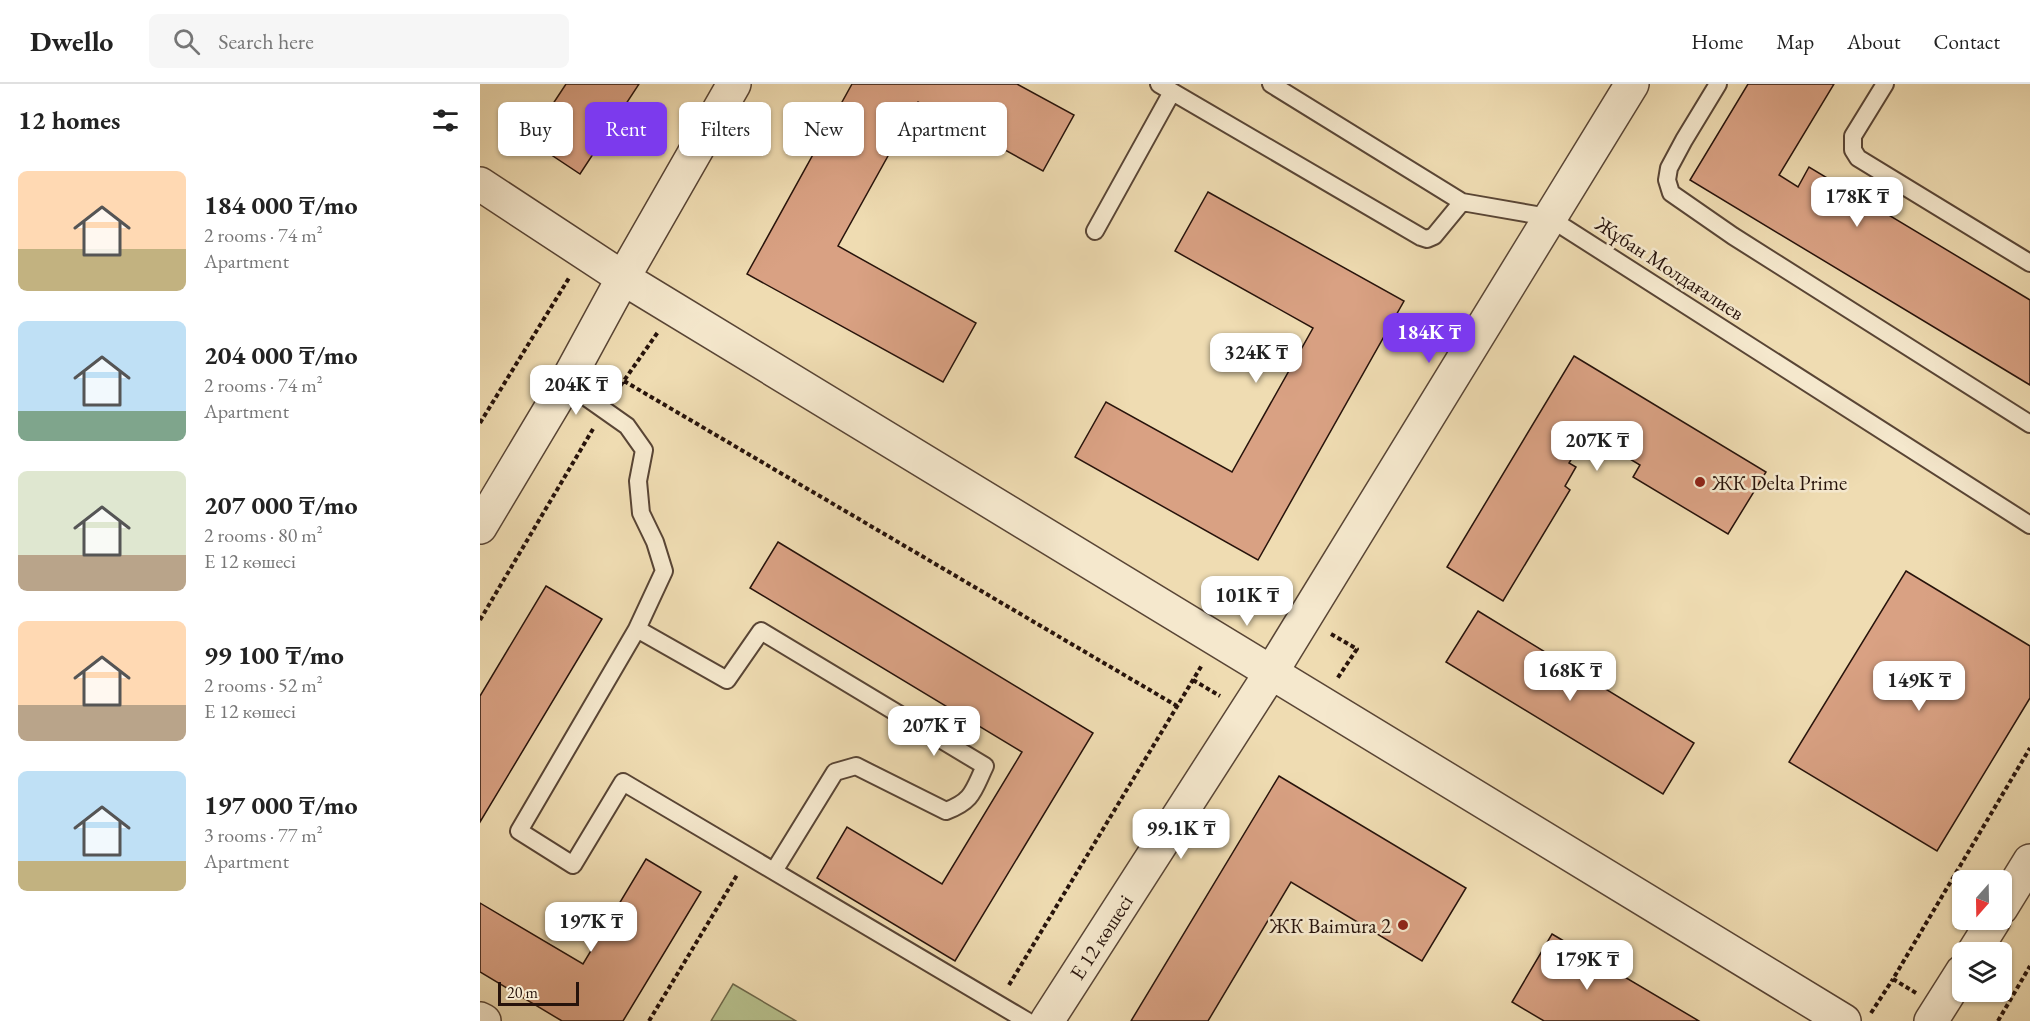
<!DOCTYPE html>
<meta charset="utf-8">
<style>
body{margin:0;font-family:"EB Garamond",serif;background:#f6f6f6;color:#222;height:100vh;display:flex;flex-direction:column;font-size:22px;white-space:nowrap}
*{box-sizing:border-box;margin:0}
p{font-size:20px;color:#767676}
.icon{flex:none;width:33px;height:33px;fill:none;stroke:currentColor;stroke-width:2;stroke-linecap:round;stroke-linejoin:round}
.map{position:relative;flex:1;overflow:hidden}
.drawer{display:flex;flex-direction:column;background:#fff;width:480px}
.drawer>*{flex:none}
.guide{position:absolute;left:18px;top:18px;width:570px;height:54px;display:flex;gap:12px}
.needle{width:39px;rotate:200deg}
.fabs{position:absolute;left:1472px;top:786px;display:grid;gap:12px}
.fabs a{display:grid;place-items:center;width:60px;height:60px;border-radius:9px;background:#fff;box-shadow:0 2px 4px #0004;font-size:30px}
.scale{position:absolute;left:18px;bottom:15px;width:81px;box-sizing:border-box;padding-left:6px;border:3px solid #27130b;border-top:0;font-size:16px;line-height:21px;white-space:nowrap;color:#27130b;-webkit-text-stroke:4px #f5e8cd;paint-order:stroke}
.price{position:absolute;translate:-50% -51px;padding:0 14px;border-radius:12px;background:#fff;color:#222;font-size:20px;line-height:39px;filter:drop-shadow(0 2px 3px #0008)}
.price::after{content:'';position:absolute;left:50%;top:36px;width:18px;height:14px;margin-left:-9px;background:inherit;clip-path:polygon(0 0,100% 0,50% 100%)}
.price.selected{background:#7c3aed;color:#fff}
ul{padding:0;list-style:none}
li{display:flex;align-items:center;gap:18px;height:150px;padding:0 18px}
li span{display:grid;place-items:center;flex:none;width:168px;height:120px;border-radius:9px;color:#555}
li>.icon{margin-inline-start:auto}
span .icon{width:72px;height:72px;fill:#fffc;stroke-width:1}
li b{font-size:26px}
h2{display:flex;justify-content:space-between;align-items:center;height:72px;padding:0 18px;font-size:26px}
.pill{padding:0 21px;border-radius:9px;background:#fff;box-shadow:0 2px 4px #0004;font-size:21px;line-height:54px}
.pill.selected{background:#7c3aed;color:#fff}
header{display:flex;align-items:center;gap:36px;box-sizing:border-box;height:84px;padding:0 30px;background:#fff;border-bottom:2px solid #e0e0e0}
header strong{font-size:28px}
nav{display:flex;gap:33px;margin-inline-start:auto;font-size:21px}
.search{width:420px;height:54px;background:#f6f6f6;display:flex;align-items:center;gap:15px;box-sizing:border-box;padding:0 21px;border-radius:9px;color:#767676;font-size:22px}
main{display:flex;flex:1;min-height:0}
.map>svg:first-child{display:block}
</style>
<header>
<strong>Dwello</strong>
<div class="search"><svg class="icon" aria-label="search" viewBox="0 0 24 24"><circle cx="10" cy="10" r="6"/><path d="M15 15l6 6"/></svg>Search here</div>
<nav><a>Home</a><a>Map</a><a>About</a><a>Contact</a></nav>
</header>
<main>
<section class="drawer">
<h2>12 homes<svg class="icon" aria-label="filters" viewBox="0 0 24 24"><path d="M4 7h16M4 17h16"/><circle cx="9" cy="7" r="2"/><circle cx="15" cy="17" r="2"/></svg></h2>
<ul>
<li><span style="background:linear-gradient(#ffd9b3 65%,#c2b280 0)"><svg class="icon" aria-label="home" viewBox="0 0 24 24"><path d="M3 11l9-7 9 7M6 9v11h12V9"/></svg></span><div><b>184 000 ₸/mo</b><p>2 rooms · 74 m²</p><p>Apartment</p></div></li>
<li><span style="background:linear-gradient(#bfe0f5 75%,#7fa58c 0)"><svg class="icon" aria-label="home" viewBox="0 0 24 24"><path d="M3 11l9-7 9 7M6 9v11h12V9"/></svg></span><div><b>204 000 ₸/mo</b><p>2 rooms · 74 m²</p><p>Apartment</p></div></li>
<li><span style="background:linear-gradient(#dfe7d0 70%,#b9a48a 0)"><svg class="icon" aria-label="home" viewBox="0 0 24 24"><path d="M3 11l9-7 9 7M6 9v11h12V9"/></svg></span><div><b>207 000 ₸/mo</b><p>2 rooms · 80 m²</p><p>Е 12 көшесі</p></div></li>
<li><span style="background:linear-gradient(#ffd9b3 70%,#b9a48a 0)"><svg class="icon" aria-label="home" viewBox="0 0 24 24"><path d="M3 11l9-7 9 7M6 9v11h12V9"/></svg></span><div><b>99 100 ₸/mo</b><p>2 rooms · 52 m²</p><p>Е 12 көшесі</p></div></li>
<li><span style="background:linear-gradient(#bfe0f5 75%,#c2b280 0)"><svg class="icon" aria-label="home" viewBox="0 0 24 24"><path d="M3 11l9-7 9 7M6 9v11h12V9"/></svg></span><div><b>197 000 ₸/mo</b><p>3 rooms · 77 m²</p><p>Apartment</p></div></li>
</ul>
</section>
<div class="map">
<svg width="1550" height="937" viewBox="0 0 1550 937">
<rect width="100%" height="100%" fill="#efdcb2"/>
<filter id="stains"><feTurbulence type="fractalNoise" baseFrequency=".00333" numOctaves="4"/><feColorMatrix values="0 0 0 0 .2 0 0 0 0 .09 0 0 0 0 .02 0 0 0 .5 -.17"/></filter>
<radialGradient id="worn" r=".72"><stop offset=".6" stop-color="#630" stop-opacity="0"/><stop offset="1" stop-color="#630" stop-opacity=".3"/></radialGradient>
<path fill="#b7c18e" stroke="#6f6a4c" stroke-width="1.5" d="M253,900L316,937H231Z"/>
<path fill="#d9a183" stroke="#27130b" stroke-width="1.5" d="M86,0H159L100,90L49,56Z
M372,0H537L594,31L563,87L438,18L358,162L496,239L463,298L267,190Z
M1268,0H1354L1299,91L1318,103L1329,83L1550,216V301L1210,96Z
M728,108L924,217L778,476L595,373L626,318L752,388L833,244L695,167Z
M1094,272L1286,388L1248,450L1153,393L1160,381L1107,349L1089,379L1096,383L1085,402L1090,406L1023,517L967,483Z
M298,458L613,649L475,877L337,794L367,743L462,800L542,668L270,504Z
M1426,487L1550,562V614L1457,767L1309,678Z
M66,502L122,535L0,738V612Z
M998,527L1214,659L1183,710L966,578Z
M799,692L986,804L942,877L811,798L728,937H651Z
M166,775L221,808L143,937H82L0,888V819L103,880Z
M1072,850L1219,937H1064L1032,918Z"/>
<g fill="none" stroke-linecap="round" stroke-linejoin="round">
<g stroke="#594535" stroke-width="20">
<path id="service" d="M679,0L941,153L947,155L954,152L982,118
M791,0L982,118L1068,133L1550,441
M1238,0L1204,56L1189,84L1187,96L1191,109L1253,152L1550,340
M1405,0L1373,52V66L1378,74L1550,179
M615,147L692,8
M86,299L147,342L164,366L158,397L161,429L175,458L184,487L157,545
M294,787L355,688L376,682L466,727C493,717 493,707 505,682L281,547L247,596L157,545L39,747L93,781L143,698L547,937"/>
</g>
<g stroke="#594535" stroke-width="36">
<path id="minor" d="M0,100L143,194L1364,937
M0,443L86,299L143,194L254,0
M1521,824L1550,777
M1494,868L1514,836
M0,935L4,937
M567,937L792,587L1152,0
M1451,937L1482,888"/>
</g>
<path stroke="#27130b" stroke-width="4" stroke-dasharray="4.5 3" stroke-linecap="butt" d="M144,297L697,622
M136,308L178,248
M0,339L89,194
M0,536L113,345
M851,550L877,565L857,595
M713,596L740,612
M529,901L722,581
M1436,909L1413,895L1550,664
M1391,929L1413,895
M169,937L257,791
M1518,937L1550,882"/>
<use href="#service" stroke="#f5e8cd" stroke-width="16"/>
<use href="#minor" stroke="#f5e8cd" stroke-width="33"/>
</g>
<g fill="#8f2418" stroke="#f5e8cd" stroke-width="2">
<circle cx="1220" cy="398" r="6"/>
<circle cx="923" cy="841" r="6"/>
</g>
<g text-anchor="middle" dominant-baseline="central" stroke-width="5" stroke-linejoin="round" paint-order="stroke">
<g font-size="21" fill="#27130b" stroke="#f5e8cd">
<text transform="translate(1190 184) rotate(33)">Жұбан Молдағалиев</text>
<text transform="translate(621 853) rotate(-57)">Е 12 көшесі</text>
</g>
<g font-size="21" fill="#27130b" stroke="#f5e8cd" text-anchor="start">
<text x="1232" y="398">ЖК Delta Prime</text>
<text x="911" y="841" text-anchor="end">ЖК Baimura 2</text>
</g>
</g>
<rect width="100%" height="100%" filter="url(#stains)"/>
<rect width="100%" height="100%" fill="url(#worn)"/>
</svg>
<div class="fabs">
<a><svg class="needle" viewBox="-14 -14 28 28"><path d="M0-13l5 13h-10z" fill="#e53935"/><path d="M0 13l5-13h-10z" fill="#767676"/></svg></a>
<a><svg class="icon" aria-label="layers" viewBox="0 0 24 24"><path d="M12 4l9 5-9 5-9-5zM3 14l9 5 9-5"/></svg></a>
</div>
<div class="scale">20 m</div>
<b class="price" style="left:1377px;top:144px">178K ₸</b>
<b class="price selected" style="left:949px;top:280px">184K ₸</b>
<b class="price" style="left:776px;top:300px">324K ₸</b>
<b class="price" style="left:96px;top:332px">204K ₸</b>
<b class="price" style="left:1117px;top:388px">207K ₸</b>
<b class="price" style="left:767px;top:543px">101K ₸</b>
<b class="price" style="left:1090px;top:618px">168K ₸</b>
<b class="price" style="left:1439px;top:628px">149K ₸</b>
<b class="price" style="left:454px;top:673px">207K ₸</b>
<b class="price" style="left:701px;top:776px">99.1K ₸</b>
<b class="price" style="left:111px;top:869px">197K ₸</b>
<b class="price" style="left:1107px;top:907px">179K ₸</b>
<div class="guide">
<a class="pill">Buy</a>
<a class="pill selected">Rent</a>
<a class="pill">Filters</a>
<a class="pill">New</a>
<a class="pill">Apartment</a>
</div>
</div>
</main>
